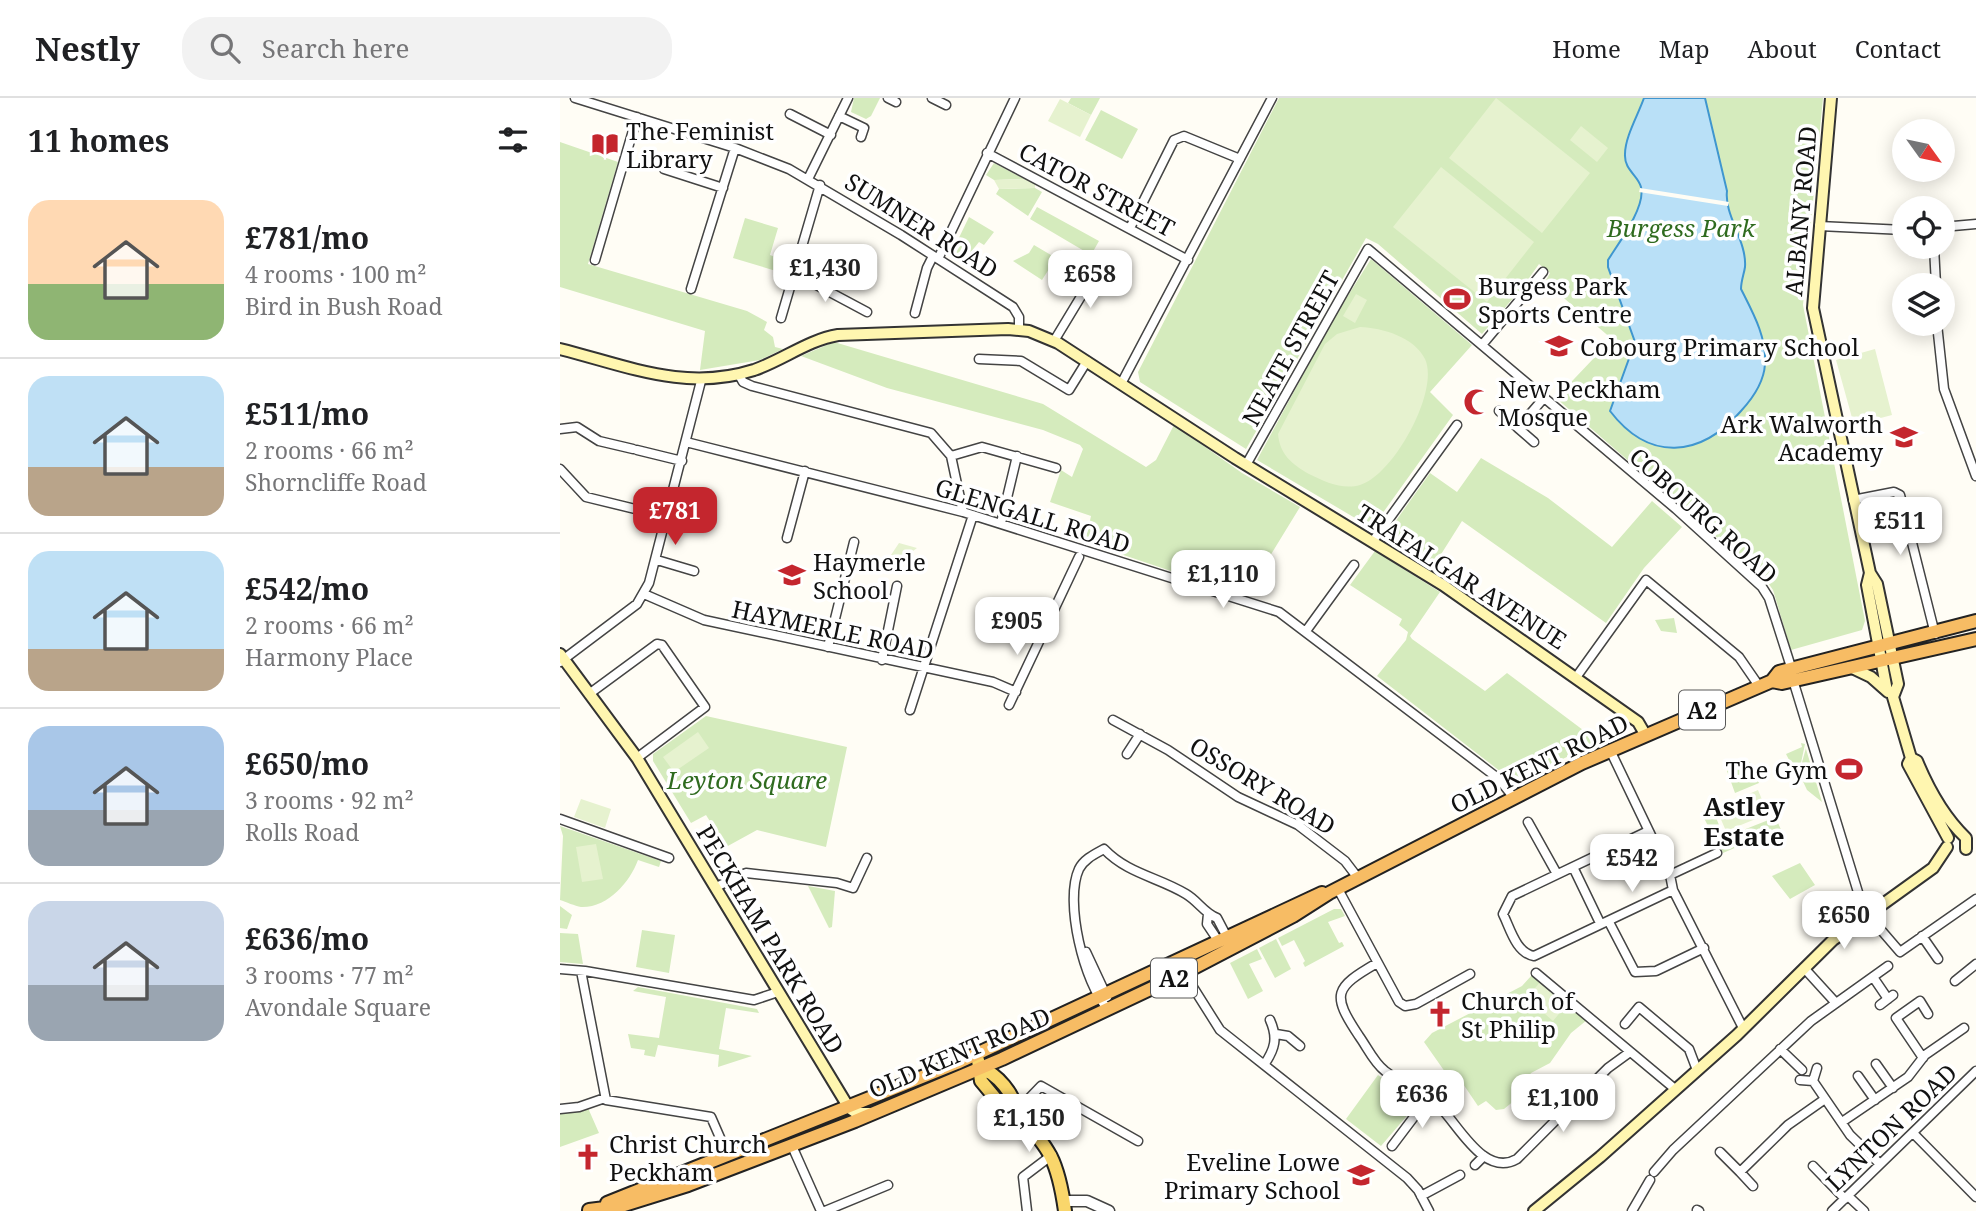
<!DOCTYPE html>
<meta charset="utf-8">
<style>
body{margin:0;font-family:"Noto Serif",serif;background:#f2f2f2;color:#202124;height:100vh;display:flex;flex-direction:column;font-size:26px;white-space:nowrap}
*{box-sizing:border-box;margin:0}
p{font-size:23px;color:#757577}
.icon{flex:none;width:38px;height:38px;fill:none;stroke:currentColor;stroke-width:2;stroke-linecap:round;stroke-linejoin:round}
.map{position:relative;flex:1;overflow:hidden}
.sheet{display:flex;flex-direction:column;background:#fff;width:560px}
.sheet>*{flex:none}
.needle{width:46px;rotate:123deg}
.tools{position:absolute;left:1332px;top:21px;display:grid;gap:14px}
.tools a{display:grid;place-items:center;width:63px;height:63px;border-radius:50%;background:#fff;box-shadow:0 4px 18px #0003;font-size:35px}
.price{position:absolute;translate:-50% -60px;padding:0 16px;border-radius:14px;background:#fff;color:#222;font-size:23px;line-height:46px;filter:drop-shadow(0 2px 4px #0008)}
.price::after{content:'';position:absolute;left:50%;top:42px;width:21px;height:16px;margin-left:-10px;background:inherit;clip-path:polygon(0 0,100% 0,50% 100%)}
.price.on{background:#c4262e;color:#fff}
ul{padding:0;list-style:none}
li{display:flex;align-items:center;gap:21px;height:175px;padding:0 28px}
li+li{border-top:2px solid #e0e0e0}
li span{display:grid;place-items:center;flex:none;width:196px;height:140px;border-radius:21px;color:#555}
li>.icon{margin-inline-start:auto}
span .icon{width:84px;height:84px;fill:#fffc;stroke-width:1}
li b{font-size:30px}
h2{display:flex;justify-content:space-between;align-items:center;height:84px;padding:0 28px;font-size:30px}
header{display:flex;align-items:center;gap:42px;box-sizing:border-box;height:98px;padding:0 35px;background:#fff;border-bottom:2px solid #e0e0e0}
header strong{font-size:33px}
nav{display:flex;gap:38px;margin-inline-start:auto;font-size:24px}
.search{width:490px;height:63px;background:#f2f2f2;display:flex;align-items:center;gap:18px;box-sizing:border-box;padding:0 24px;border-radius:28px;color:#757577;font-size:26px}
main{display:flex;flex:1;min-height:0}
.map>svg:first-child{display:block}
</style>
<header>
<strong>Nestly</strong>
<div class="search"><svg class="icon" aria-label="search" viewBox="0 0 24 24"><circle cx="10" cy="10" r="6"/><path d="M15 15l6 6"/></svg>Search here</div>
<nav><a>Home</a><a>Map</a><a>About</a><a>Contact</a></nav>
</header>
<main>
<section class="sheet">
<h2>11 homes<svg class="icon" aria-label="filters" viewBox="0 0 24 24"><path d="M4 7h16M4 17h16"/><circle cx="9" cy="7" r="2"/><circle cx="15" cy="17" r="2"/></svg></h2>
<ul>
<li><span style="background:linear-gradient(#ffd9b3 60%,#8fb573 0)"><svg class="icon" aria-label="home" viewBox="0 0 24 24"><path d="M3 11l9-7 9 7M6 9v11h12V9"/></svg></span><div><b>£781/mo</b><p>4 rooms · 100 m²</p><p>Bird in Bush Road</p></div></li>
<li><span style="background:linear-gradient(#bfe0f5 65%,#b9a48a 0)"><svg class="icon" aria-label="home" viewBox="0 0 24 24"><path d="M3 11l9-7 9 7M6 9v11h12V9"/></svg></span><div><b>£511/mo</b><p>2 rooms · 66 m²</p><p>Shorncliffe Road</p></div></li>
<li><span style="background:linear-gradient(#bfe0f5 70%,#b9a48a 0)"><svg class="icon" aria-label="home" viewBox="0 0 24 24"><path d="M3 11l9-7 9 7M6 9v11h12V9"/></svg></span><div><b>£542/mo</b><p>2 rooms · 66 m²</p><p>Harmony Place</p></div></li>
<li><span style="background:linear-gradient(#a9c7e8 60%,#9aa5b1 0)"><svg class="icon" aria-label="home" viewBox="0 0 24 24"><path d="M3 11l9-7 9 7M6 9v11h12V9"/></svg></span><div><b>£650/mo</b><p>3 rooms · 92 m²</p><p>Rolls Road</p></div></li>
<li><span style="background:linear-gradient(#c9d6e8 60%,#9aa5b1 0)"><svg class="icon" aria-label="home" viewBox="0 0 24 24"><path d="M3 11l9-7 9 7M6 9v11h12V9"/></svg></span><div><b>£636/mo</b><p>3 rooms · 77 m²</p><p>Avondale Square</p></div></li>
</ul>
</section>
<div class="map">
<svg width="1416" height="1113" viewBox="0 0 1416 1113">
<rect width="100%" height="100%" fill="#fffdf5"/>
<path fill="#d5ebbd" d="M294,0H320L311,18L306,21L291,14Z
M511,0H540L531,17L508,5Z
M719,0H1263L1243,207L1305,523L1302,532L1231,552L1213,492L1206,482L996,300L1052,241L985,184L990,175L979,166L962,190L922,236L818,146L806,140L686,351L580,284L578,274Z
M541,12L578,31L562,61L525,42Z
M0,44L58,64L28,166L187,213L207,224L204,232L213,239L215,249L223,251L200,262L140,272L145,233L0,189Z
M434,65L464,81L434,82L426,77Z
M475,90L482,94L468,118L436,96L439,91Z
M477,109L539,143L531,157L470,121Z
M409,119L434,134L424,147L419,144L410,155L422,164L417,172L399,161L394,150Z
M185,120L218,130L210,157L220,161L216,173L173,160Z
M474,147L496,160L482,182L453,163L469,155Z
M811,161L912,247L870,294L893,317L812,430L697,362L772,223Z
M274,244L483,306L586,369L596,362L614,327L682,375L740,409L707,463L694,461L679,496L525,444L531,418L490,404L501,372L512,379L523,351L520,347L483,332L327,290L241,258Z
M921,360L988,400L1052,449L1092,403L1122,429L1084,470L1046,525L902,423L873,469L825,438L870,375L897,394Z
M815,453L880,494L850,538L852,541L925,593L947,575L1039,644L949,686L945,677L817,578L846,542L848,534L839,527L842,521L790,487Z
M1114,520L1117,535L1101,533L1095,522Z
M146,618L287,649L266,749L197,732L166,749L146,717L131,725L93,663V656Z
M1241,645L1245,646L1238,679L1226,656L1242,649Z
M1246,650V651L1262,704L1247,692L1239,675Z
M1190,664L1199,685L1175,695L1167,673Z
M1152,710L1164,739L1157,746L1141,714Z
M1214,716L1223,736L1197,749L1193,742L1163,755L1159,746L1168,738L1211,721Z
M0,728L101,763L99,769L78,762C70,784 48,810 21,809C15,808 6,804 0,802L3,738Z
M1240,765L1255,787L1230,801L1212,778Z
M248,788L275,793L272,829L269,830Z
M0,808L12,817L7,831L0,830Z
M774,811H781L785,818L768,824L779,845L782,844L784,848L745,869L743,865L745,863L734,842L722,848L718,840Z
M82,832L115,837L109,875L76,869Z
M0,835L18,836L23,866L0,864Z
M716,841L731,871L715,880L699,850Z
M697,851L702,861L689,866L703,893L688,901L670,865Z
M972,877L1027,922L1011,935L990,965L971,975L955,1002L944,1011L936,1012L926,1003L918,1008L897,977L890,981L864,944L872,935L962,888Z
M78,889L197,911L199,915L166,910L159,951L192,958L158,969L159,957L98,947L95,959L84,957L85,952L71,950L68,936L99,940L106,899L73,893Z
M818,977L857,1006L821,1048L786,1021Z
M28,1010L39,1035L0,1049V1016Z"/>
<path fill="#e6f2cf" d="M936,0L1030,75L982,135L889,60Z
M500,1L531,17L520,39L488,23Z
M1021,28L1048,50L1037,64L1010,42Z
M881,69L974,144L927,204L833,129Z
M469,81L475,85V90L439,91L434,82Z
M796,196L807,202L795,225L783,218Z
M800,229C823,230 854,239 865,261C880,293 833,378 800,387C783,392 765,384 749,376C732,366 720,357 718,336L765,246L777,236Z
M1315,251L1332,317L1294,327L1276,262Z
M339,445L357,450L353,453L354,462L331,457Z
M138,634L149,650L114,674L103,659Z
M1198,692L1208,716L1166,733L1156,710Z
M21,701L51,711L45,730L14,719Z
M36,746L43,781L22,784L16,749Z
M980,884L1007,906L993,923L967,900Z"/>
<path fill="#b9e0f7" stroke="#3f96cf" stroke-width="2" d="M1084,0H1145L1167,93C1164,117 1187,143 1185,169C1184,176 1181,183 1181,191C1192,213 1207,239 1205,266C1204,284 1193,300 1181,313C1140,360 1089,364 1050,313L1075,244L1048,169V162C1058,146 1086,109 1081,89C1078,77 1064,72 1065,56C1065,39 1078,17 1084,0Z"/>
<path fill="#fffdf5" d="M1080,90L1169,104L1168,108L1079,94Z"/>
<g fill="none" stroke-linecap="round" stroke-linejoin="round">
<g stroke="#444" stroke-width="11">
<path id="minor" d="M15,0L175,50L229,71L341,137L453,209L459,219V231
M328,0L336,4
M372,0L386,7
M230,16L271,37
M279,18L304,30L301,39
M427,55L628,162
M104,71L163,90
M248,81L288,0
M1259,128L1344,132
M1382,129L1416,126
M570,130L614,42L624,38L680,61
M1374,149L1376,187
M378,161L455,0
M35,162L77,19
M234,175L307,214
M131,191L175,50
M355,215L367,170L373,158
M221,220L260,87
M1377,226L1384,291L1416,378
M494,243L540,167
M922,247L983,174
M419,261L461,263L509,292L527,263
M179,277L183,284L192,288L371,335L391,358L403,414
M561,286L712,0
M939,313L958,330
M0,331L17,329L39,343L73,351
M126,344L403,414L719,514L918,665L939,681L954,700
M974,344L958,330L983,301
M77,352L122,363
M391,358L422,349L496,370
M686,367L808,151L1116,411L1202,489L1209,500L1231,569
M0,371L26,399L108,419
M1293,402L1334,394L1340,397L1375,536
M441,425L457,358
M227,440L245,373
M813,443L897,327
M97,462L134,473
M84,496L144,522L433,584L456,594
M746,533L794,467
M268,549L294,444
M322,562L337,488
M0,564L77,506L89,485L141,283
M1017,578L1086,482L1179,559L1199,588
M1233,582L1305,817
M29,596L97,546L102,547L145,609L77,660
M449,607L519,459
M350,612L413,417
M553,622L608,652L678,699L738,727L785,763L798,780
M1050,652L1110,777L1113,792L1183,930
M567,656L580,636
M0,721L109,760
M968,724L997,776
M1088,733L952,798L943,816C950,830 956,855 974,858L1113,792
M1013,769L1040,825
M1110,777L1157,755
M156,789L186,775L277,785L293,790L307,760
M778,791L839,904L845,908L856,906L910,876
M648,816L647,826L659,844
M1049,824L1075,874L1096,873L1144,850
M1315,825L1340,854L1416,801
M1362,838L1378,861
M526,854L547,899
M817,865C774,890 771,896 799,938C807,949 814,965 825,973C842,986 863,992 879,1008C898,1026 924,1080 957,1061L1048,970L1070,954
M1244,870L1275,904
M0,871L25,873L194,902L218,894
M21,873L46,1002L151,1019L168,1058
M624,875L660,932L847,1080L858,1092L869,1113
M976,875L1115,991
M1313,879L1328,901
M1395,883L1416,866
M1320,907L1333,897
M548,911C524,886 504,803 519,771C524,761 535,756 544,751C568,776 598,779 626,796C638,803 644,815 657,820L668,841
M1065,926L1079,909L1129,951L1137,972
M716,936L728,938L740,948
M1220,951L1242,972
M1363,960L1336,920L1360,903L1368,916
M1316,966L1333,990
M704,967C715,951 718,940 710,922
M1298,978L1315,1002
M1240,982L1253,983
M1253,983L1290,1037L1320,1066
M1253,983L1257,970
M0,1011L19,1009L45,1000
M456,1014L481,988L578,1043
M1282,1024L1348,979L1365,957L1404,930
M1353,1035L1416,1099
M232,1048L261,1113
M832,1048L869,999
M1160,1054L1180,1074
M915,1067L924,1058
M1253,1068L1285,1101
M1094,1074L1113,1052L1251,923L1328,868
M1193,1088L1180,1074L1228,1027L1265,1001
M861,1098L900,1077
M1288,1098L1304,1113
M1137,1112L1139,1113
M265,1113L328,1087
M467,1113L463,1079L492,1057
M1072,1113L1090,1082
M1272,1113L1416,973"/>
</g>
<g stroke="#444" stroke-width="13">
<path id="tertiary" d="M504,1103H527L549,1113"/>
</g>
<g stroke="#333" stroke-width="14">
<path id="secondary" d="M1271,0L1253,210L1310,475L1317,486L1338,586L1333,599L1351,660L1348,666L1388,740
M0,251C68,268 125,294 194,272C223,262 248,242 278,237L448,231L469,233L498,245L675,360L883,487L1078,624L1085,636
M1310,475L1307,487L1327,593
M0,556L77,660L289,1010L296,1015H312
M1290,569L1311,579L1328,594
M1351,660L1357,663C1369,692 1384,719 1406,740V751
M974,1113L1040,1059L1177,937L1273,842L1373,770L1387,749"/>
</g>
<g stroke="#222" stroke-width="16">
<path id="primary" d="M418,962L421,983L446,1013L456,1014C490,1050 498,1063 505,1113
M421,970C437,976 455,996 456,1014"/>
</g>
<g stroke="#222" stroke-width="16">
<path id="trunk" d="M1212,583L1222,585L1416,541
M47,1105L397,965L762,795
M29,1112L61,1108L128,1087L295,1023L442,961L624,875L733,818L769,795L1022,665L1212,583L1219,574L1416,523"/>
</g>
<use href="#minor" stroke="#fff" stroke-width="8"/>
<use href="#tertiary" stroke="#fff" stroke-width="10"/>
<use href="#secondary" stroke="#fff6b0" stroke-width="10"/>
<use href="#primary" stroke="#f9d66b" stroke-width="12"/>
<use href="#trunk" stroke="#f7bc64" stroke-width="12"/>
</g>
<defs>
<g id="library-bare" transform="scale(2.1)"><path d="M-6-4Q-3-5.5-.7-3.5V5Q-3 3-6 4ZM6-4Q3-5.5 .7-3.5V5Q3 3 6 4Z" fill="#c4262e" stroke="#fff" stroke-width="2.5" paint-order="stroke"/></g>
<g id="stadium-bare" transform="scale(2.1)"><path d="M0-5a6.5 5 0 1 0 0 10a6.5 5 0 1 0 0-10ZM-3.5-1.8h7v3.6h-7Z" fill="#c4262e" stroke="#fff" stroke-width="2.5" paint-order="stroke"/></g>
<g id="school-bare" transform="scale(2.1)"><path d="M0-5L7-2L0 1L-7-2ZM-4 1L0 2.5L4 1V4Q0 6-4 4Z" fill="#c4262e" stroke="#fff" stroke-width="2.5" paint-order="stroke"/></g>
<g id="mosque-bare" transform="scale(2.1)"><path d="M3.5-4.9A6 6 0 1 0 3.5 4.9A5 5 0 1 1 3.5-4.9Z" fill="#c4262e" stroke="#fff" stroke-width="2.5" paint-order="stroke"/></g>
<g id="church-bare" transform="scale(2.1)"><path d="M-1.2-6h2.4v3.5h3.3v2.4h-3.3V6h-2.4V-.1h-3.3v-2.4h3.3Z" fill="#c4262e" stroke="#fff" stroke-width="2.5" paint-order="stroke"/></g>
</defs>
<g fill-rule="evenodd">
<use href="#library-bare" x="45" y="46"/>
<use href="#stadium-bare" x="897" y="201"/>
<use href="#school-bare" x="999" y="248"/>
<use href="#mosque-bare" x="917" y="304"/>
<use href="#school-bare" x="1344" y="339"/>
<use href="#school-bare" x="232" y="477"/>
<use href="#stadium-bare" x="1289" y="671"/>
<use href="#church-bare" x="880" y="916"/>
<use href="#church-bare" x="28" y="1059"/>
<use href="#school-bare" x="801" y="1077"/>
</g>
<g text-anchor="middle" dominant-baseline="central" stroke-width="7" stroke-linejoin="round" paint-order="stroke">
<g fill="#fff" stroke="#585858" stroke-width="2">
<rect x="1119" y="592.5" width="46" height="39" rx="5"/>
<rect x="591" y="860.5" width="46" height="39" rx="5"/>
</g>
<g font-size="23" font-weight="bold" fill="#111">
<text x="1142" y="612">A2</text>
<text x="614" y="880">A2</text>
</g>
<g font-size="24" fill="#111" stroke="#fff" text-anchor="start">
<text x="66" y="32">The Feminist<tspan x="66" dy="28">Library</tspan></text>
<text x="918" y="187">Burgess Park<tspan x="918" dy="28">Sports Centre</tspan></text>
<text x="1020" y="248">Cobourg Primary School</text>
<text x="938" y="290">New Peckham<tspan x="938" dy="28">Mosque</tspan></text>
<text x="1323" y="325" text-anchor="end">Ark Walworth<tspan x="1323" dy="28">Academy</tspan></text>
<text x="253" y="463">Haymerle<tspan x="253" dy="28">School</tspan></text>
<text x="1268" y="671" text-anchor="end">The Gym</text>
<text x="901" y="902">Church of<tspan x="901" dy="28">St Philip</tspan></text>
<text x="49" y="1045">Christ Church<tspan x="49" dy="28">Peckham</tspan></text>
<text x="780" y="1063" text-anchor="end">Eveline Lowe<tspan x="780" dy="28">Primary School</tspan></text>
</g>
<g font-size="24" fill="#111" stroke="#fff">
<text transform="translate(537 91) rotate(28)">CATOR STREET</text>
<text transform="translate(1240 113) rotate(-85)">ALBANY ROAD</text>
<text transform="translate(362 127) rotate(32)">SUMNER ROAD</text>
<text transform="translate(730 250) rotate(-61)">NEATE STREET</text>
<text transform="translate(473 417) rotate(17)">GLENGALL ROAD</text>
<text transform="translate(1144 417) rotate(42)">COBOURG ROAD</text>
<text transform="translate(902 478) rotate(33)">TRAFALGAR AVENUE</text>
<text transform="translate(273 531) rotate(12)">HAYMERLE ROAD</text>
<text transform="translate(979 665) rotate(-26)">OLD KENT ROAD</text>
<text transform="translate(703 687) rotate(31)">OSSORY ROAD</text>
<text transform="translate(211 841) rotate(59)">PECKHAM PARK ROAD</text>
<text transform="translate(399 954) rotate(-23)">OLD KENT ROAD</text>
<text transform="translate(1331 1029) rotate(-44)">LYNTON ROAD</text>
</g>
<g font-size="24" font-style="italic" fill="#2f6b1f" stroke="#fff">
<text x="1121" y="129">Burgess Park</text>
<text x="187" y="681">Leyton Square</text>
</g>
<g font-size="26" font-weight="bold" fill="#111" stroke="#fff">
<text x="1184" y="708">Astley<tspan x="1184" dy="30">Estate</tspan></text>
</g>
</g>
</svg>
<div class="tools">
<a><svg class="needle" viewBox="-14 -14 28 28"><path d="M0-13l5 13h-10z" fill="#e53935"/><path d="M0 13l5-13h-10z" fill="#757577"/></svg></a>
<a><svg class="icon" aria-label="locate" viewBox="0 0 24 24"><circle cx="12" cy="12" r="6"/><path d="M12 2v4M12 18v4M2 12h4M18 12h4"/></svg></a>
<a><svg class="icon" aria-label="layers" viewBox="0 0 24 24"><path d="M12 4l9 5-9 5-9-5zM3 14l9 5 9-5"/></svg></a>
</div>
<b class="price" style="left:265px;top:206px">£1,430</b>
<b class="price" style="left:530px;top:212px">£658</b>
<b class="price on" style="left:115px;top:449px">£781</b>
<b class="price" style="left:1340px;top:459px">£511</b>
<b class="price" style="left:663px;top:512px">£1,110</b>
<b class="price" style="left:457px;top:559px">£905</b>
<b class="price" style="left:1072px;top:796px">£542</b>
<b class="price" style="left:1284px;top:853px">£650</b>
<b class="price" style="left:862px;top:1032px">£636</b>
<b class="price" style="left:1003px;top:1036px">£1,100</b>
<b class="price" style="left:469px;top:1056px">£1,150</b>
</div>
</main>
